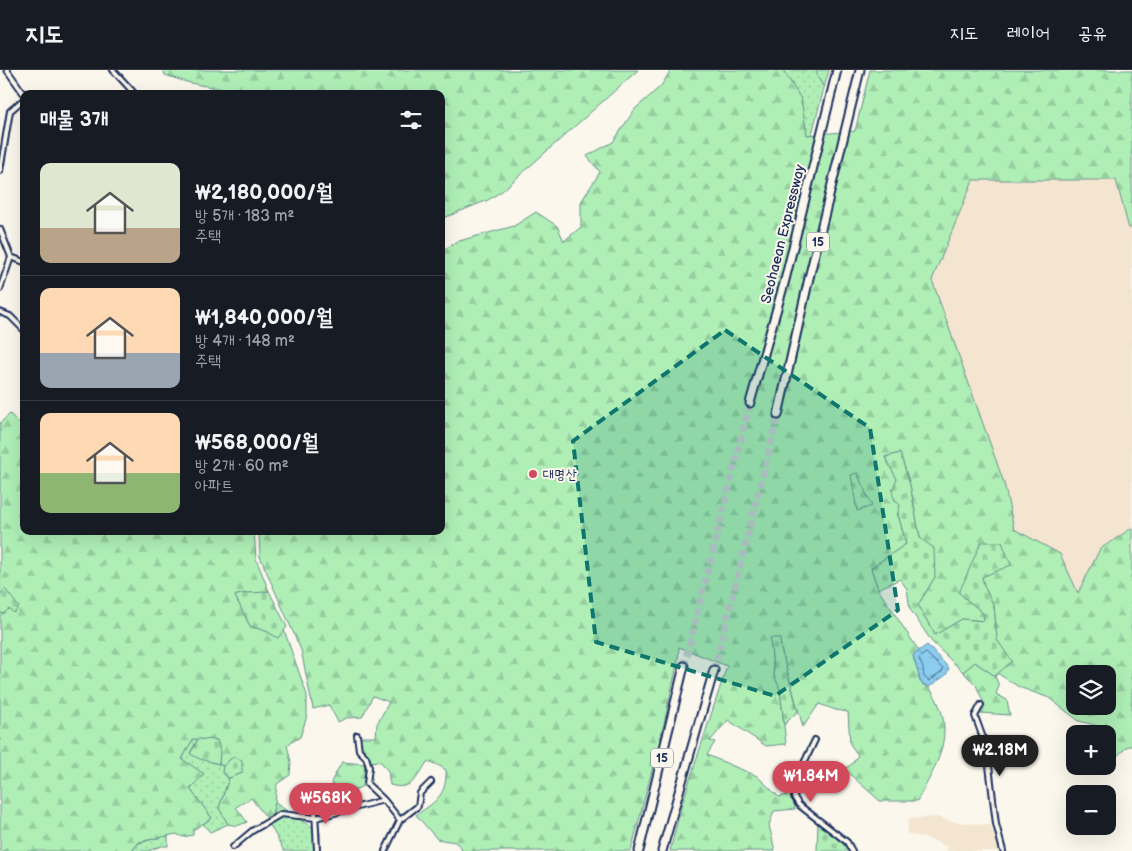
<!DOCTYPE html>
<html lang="ko">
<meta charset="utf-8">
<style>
body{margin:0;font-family:"Balsamiq Sans","Poor Story",sans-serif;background:#20242c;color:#f1f3f6;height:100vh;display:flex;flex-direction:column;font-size:19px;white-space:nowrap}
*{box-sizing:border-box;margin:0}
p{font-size:16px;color:#9ea1a6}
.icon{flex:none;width:28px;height:28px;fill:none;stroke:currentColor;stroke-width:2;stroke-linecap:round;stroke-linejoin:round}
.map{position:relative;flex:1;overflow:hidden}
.sheet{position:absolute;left:20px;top:20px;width:425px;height:445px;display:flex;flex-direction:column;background:#171b24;border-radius:10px;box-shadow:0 5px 20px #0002}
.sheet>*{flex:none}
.buttons{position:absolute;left:1066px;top:595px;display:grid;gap:10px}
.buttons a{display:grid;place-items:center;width:50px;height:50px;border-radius:10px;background:#171b24;box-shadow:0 5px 20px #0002;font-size:25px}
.price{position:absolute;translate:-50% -42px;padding:0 11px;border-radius:18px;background:#d1495b;color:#fff;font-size:16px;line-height:32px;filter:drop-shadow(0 1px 2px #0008)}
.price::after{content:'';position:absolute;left:50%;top:30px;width:15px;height:11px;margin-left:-8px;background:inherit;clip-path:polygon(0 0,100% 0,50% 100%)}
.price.on{background:#222;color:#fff}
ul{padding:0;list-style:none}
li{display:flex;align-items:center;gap:15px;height:125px;padding:0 20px}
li+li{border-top:1px solid #363941}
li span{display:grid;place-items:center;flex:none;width:140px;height:100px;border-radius:10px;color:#555}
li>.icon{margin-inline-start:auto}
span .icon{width:60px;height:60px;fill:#fffc;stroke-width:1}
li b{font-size:21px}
h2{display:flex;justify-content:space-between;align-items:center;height:60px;padding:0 20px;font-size:21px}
header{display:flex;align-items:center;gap:30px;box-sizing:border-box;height:70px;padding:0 25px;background:#171b24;border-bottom:1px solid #363941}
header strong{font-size:24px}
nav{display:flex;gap:28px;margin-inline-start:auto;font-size:18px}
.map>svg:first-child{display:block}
</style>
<header>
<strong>지도</strong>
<nav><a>지도</a><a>레이어</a><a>공유</a></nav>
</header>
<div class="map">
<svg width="1132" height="781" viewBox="0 0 1132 781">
<defs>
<pattern id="grass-dots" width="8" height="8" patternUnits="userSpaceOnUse" patternTransform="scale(1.25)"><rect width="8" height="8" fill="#afefb6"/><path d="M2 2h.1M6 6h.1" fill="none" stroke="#96cd9f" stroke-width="1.8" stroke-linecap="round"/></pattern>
<pattern id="forest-firs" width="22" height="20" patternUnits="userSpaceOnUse" patternTransform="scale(1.25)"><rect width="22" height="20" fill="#afefb6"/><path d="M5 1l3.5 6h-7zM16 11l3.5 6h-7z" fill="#96cd9f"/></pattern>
<pattern id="cemetery-stones" width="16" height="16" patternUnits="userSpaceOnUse" patternTransform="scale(1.25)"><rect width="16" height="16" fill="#afefb6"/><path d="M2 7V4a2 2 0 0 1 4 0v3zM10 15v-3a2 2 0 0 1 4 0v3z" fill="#96cd9f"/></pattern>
<pattern id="water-ripples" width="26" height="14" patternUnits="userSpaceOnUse" patternTransform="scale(1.25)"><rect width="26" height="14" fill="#8ccded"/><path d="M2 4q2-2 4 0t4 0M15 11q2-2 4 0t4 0" fill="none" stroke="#78b0ce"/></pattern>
</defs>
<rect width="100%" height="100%" fill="#fbf7ec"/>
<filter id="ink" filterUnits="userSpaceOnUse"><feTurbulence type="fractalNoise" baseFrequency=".02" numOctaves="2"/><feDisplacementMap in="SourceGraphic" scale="10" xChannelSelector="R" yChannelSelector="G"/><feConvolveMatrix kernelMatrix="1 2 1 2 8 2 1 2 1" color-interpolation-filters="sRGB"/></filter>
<g filter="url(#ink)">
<path fill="#f4e5d1" d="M973,110H1116L1129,159L1132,157V458L1100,479L1078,523L1060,484L1014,459L1004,413L932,210Z
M936,747L956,752L990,755L1001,781H947L946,776L923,767L907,764L908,749Z"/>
<path fill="url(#grass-dots)" stroke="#658f8a" d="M783,0H816L818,7L824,18L812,64L807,65L801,29Z
M192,669H198L190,683L223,696L222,703L229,708L219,738L228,754L210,762L203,754L212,748L190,719L182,690Z
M275,733L320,762V781H284L270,755Z
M168,765V776H161L148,781H132L139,773Z"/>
<path fill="url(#forest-firs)" stroke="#658f8a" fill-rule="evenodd" d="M163,0H638L502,121L488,130L441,149V24H239C224,18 215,18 200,15C188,13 177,9 165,5Z
M671,0H783L801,29L807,65L855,61L870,0H1132V157L1129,159L1116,110H973L932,210L1004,413L1014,459L1060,484L1078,523L1100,479L1132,458V676H1128L1116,687L1108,675V664H1104L1102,657L1079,651L1049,628L1019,617L997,603L1011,591L997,570L994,536L984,516L982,507L981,472L975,535L983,543L985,551L962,549L935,565L918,535L935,507L920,468L910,415L900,383L885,387L897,409L894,429L900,435L898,444L906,474L871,498L878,519L919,581L913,585C913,591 917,594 918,600C920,605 917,610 922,614C926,617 929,616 931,620C958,661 938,693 917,731H880L844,699L852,694L858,685L850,674L848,642L836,640L819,634L803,657L781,579L780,569H770L774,605L780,619L786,674L766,676L728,650L710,671L715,672L707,685L757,706L779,727L792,724L795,739L774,741L769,755L775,781H670L681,737L727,596L679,577L678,590L664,654L631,781H461L462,778L455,772L437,769L416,745C435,732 447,726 446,700L436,694L427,692C417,708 411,721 390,715L388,701L381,692L368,691L362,679L360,667H376L377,654L389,632L373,626L362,647L346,648L338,652L329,635L313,639L301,580L260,487L259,461H441V181L459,171L514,156L536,142L557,156L564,171L581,157V132L600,102L587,86L613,72L635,39L661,16ZM1075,604H1108V636H1075Z
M816,0H829L824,18L818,7Z
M10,344L24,358V461H254L256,489L269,521C258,524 245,521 235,526L250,556L266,561L278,568L284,560L307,625V646L300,667L287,675L291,692L290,705L277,714L275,733L271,747H266L251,728L236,737L247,752L237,756L228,754L219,738L229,708L242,703L233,687L223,696L219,694L220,681L217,670L193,669L182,689L204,704L190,719L212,748L193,760V765L183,767L176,764L139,772L132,781H0V353Z
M975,592L995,606L999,616L996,624L1007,630L1010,645L980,643L983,631L976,615L963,602Z
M342,692L364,694L365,702L363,716L352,721L333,716L331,712Z"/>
<path fill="url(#cemetery-stones)" stroke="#658f8a" d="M900,383L910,415L920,468L934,478L935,507L918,535L935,565L962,549L984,551L983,543L959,523L981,472H1002L1011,495L982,507L984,516L994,536L997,570L1012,591L995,606L975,592L963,602L932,572L910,539L907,519L900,509L878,519L871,498L906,474L898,444L900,435C890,425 891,421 897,409L885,387Z
M857,403L872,436L857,441L851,405Z
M5,519L19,537L14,543L9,539L3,544L0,542V525Z
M269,521L287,557L278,568L266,561L250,556L235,526C246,521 258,524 269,521Z
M770,568H780L781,579L798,641L784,655L780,619L774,605Z
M198,669L217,670L220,681L219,694L200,689L190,684Z
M233,687L242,690V703L229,708L222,703L223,696Z
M818,753L841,771L849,781H817Z"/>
<path fill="url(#water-ripples)" stroke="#5f8eb4" d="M927,575L949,598L946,605L929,617L921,613L913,585Z"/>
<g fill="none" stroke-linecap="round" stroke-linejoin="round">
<path stroke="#486e97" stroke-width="1" d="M926,583L943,599L942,602L929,611L924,607L923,598L919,589Z"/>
<path stroke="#cecfd0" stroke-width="7" stroke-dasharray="7 3.5" stroke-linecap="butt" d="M684,596L750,333
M714,600L778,345"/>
<g stroke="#1b2f5e" stroke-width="8">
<path id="minor" d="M7,0L24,24
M113,0L135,24
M0,101L10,41L24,29
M0,159L11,187L0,219
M11,187L24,192
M0,242L10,246L24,260
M981,635L975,646L987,679L996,754L1003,781
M357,665L359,680L366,687L369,697L367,714L384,730
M815,670L803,695L794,727L799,735L847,772L852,781
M314,720L317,781
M400,750L418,736L420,723L431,712
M233,777L252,761L281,744L316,748L384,730L400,750L385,781"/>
</g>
<g stroke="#1b2f5e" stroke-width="11">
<path id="motorway" d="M750,333L785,210L837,0
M778,345L809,208L860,0
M639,781L684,596
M662,781L714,600"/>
</g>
<use href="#minor" stroke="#fbf7ec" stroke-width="4"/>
<use href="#motorway" stroke="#fbf7ec" stroke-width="7"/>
</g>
</g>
<path fill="#0f766e" fill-opacity="0.2" stroke="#0f766e" stroke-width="4" stroke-dasharray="10 6" stroke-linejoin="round" d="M725,260L870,358L898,540L775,626L596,572L573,371Z"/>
<circle fill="#d1495b" stroke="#fbf7ec" stroke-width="2" cx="533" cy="404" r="5"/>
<g text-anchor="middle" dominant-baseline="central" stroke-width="4" stroke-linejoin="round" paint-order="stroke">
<g fill="#fbf7ec" stroke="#5e6b89" stroke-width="1">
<rect x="807" y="162.5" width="22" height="19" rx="4"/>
<rect x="651" y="678.5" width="22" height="19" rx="4"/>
</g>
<g font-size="12" font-weight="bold" fill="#1b2f5e">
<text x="818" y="172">15</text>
<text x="662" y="688">15</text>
</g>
<g font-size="14" fill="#1b2f5e" stroke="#fbf7ec">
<text transform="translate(783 164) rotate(-76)">Seohaean Expressway</text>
</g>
<g font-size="14" fill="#1b2f5e" stroke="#fbf7ec" text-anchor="start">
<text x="543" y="404">대명산</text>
</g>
</g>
</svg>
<div class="buttons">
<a><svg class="icon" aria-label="layers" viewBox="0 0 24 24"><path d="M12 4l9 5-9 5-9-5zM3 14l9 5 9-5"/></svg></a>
<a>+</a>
<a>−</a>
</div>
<b class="price on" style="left:1000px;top:707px">₩2.18M</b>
<b class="price" style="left:811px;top:733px">₩1.84M</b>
<b class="price" style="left:326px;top:755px">₩568K</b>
<section class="sheet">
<h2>매물 3개<svg class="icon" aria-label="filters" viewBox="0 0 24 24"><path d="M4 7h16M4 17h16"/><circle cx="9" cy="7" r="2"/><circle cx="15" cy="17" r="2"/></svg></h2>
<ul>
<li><span style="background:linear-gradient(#dfe7d0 65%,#b9a48a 0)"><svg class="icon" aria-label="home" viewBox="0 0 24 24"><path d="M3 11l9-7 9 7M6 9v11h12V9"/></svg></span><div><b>₩2,180,000/월</b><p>방 5개 · 183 m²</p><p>주택</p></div></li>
<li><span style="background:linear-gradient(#ffd9b3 65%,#9aa5b1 0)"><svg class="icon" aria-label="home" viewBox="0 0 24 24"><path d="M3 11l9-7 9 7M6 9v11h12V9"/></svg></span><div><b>₩1,840,000/월</b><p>방 4개 · 148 m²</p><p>주택</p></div></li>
<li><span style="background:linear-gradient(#ffd9b3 60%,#8fb573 0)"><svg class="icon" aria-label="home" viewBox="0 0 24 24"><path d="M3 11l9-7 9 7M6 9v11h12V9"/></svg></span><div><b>₩568,000/월</b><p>방 2개 · 60 m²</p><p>아파트</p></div></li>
</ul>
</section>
</div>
